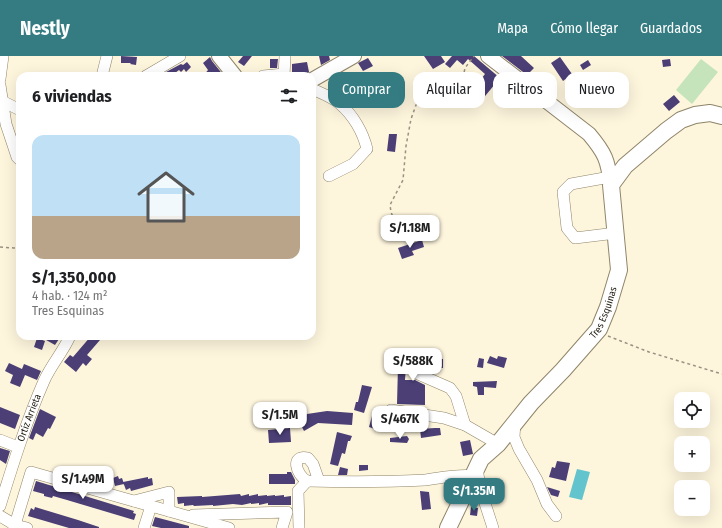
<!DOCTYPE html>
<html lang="es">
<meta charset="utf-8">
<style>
body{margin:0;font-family:"Fira Sans Condensed",sans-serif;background:#f6f6f6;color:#202124;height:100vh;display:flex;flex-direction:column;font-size:15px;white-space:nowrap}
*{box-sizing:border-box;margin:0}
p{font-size:13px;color:#757577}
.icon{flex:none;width:22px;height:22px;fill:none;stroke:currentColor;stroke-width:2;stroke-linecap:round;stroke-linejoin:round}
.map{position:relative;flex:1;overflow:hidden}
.drawer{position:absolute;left:16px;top:16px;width:300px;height:268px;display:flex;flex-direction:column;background:#fff;border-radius:12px;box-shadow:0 4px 16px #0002}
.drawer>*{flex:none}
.banner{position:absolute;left:328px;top:16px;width:334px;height:36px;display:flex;gap:8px}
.tools{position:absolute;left:674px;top:336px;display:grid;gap:8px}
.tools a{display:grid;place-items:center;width:36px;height:36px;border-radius:8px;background:#fff;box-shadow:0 4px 16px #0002;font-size:20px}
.price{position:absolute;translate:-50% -34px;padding:0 9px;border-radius:8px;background:#fff;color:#222;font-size:13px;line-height:26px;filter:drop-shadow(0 1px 2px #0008)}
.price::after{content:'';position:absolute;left:50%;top:24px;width:12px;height:9px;margin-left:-6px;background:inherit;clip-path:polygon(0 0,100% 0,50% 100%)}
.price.active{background:#347c82;color:#fff}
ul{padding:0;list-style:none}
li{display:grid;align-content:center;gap:8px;height:212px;padding:0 16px}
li+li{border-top:1px solid #e0e0e0}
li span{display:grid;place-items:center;height:124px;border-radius:12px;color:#555}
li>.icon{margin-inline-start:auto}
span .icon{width:72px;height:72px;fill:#fffc;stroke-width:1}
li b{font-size:17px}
h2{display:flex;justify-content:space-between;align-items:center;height:48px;padding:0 16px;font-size:17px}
.pill{padding:0 14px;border-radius:12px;background:#fff;box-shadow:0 4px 16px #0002;font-size:14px;line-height:36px}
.pill.active{background:#347c82;color:#fff}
header{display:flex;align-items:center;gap:24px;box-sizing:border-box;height:56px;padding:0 20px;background:#347c82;color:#fff}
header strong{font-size:19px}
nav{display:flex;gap:22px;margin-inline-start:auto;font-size:14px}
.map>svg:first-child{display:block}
</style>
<header>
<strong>Nestly</strong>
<nav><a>Mapa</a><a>Cómo llegar</a><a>Guardados</a></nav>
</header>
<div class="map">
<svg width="722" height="472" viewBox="0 0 722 472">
<rect width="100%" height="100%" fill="#fef5dd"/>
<path fill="#c6e4bc" d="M701,3L718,16L692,48L676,34Z"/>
<path fill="#64c4cd" d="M577,413L590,416L582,444L569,441Z"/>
<path fill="#4b3f76" d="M121,0L137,1L136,9L130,8L131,7H121Z
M243,0H252L244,10L238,6Z
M319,0H329L330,4L321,9Z
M424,0H441L445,6L433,13Z
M452,0H474L500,22L481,45L470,37L485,18L468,3L463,9L457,4L450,12L445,8Z
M502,0H521L534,12L527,19Z
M210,1L212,5L224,20H203L208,14L203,7Z
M560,1L572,18L563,25L551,7Z
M368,2L373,10L363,15L358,7Z
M270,3H278L277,12H270Z
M670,3L671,10L663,11L662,4Z
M588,4L591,9L583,14L580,9Z
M187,6L191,11L186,16L184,13L181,16L179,14L171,20H169L166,16L181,8L183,9Z
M307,6L309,16L305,20H292V8Z
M674,39L680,46L669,55L663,48Z
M389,78H397L395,96L387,95Z
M422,184L424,191L412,195L414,199L402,203L398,192Z
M39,280H61L55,289Z
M91,280H95L100,284L87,299L92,303L86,310L83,307L76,316L64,306L70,299L73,301Z
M37,282L45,285L42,294L34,291Z
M490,300L497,303L498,300L507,302L504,312L487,307Z
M425,302L443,303V312L406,310L405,324H415L425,329V349L397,348L398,310H396V304L424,305Z
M479,302L484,303L483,312L477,311Z
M9,307L22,313L24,308L41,315L37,324L25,319L20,331L10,327L13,319L5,315Z
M497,325L496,332L484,331V339H478L477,331L473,330V326Z
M362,329L372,331L364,357L354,354L356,346H358Z
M0,351L20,359L15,373L0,367Z
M40,353L56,361L50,373L48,372L43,381L36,377L33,384L29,382Z
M327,355L353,357L352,369L318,367L304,375L298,363L307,358Z
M372,360L378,362L375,373L369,371Z
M290,372L291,386L269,387L268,374Z
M435,372H440L441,379L421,382L420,373Z
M337,376L352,380L350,385H348L345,398L342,397L338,410L330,408Z
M407,380L409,383L407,387L390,386V382Z
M470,384L473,398L463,400L460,386Z
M0,392L10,395L6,408L0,404Z
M557,405L570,407L566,425L549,421L552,411L555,412Z
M359,409H368V414L359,415Z
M340,411L348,413L347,419H338Z
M287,416H291L295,424V428H269V418H287Z
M118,420L119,423L122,422L124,428L115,430L113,422Z
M148,421V423L152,422L153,429L131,435L130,432L126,434L123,426Z
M36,425L134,455L133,457L136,458L134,464L67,444L53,440L52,442L44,440V438L33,435Z
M547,431L560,435L558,441L551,439Z
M420,435L429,436L431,453L422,454Z
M240,438L241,440L249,438V440L258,438V440L267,439V440L275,439V440L284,439V441L291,440V449H268V447L259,449V447L251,448V447L242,449L233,448L213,450V449L194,450L193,449L184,450V447L178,448L177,441L202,440V441Z
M35,451L78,464L99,471V472H69L28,460L31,452L34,454Z
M471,451L478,452L477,460L470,459Z
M155,461L189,470V472H161L152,470Z"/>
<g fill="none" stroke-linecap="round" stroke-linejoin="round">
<g stroke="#8f8569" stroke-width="12">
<g id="minor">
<path d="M102,20L107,0"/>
<path d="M146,20L180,0"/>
<path d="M263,20L284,18"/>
<path d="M284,20L285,0"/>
<path d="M0,23L3,0"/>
<path d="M0,29L6,68L17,101L20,104"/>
<path d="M312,33C321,37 332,41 340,48C353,59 363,76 367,93L353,108L329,120"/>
<path d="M2,45L20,54"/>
<path d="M610,121L571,128L563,136L567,172L575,182L616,177"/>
<path d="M418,318L450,332L456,340L465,369"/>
<path d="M391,354L444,362L465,369L498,388"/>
<path d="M515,366L514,381L519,393L537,424L547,448L556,460"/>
<path d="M0,384L18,391"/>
<path d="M477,413L481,435L493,472"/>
<path d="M319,425L313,408L308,402C290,398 296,419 307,425C346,426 386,426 425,424C441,422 457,418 474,420"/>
<path d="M134,445L169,436V455"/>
<path id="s1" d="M0,450C13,408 26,366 44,325C51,309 63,296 70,280"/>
<path d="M193,459L287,456L282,472"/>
<path d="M0,460L15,469L27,472"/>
<path d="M14,472L31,416L229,472"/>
<path d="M144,472L151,450"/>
<path d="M299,472L298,435L307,425"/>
</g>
</g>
<g stroke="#8f8569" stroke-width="16">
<path id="major" d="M219,0L235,20
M488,0L589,78C605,97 608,104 611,129
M312,24L354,0"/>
</g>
<g stroke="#8f8569" stroke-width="18">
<g id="highway">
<path id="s2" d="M448,472L481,403L498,388L531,347L563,314L599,273L608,251L619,214L611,129L625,110L666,75L681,64L695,59L710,57L722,60"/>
</g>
</g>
<path stroke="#999281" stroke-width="1.5" stroke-dasharray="3 3" stroke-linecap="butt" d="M405,180L395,166L391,156L390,149L403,124L406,90L411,63L416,49L422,40L434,31L447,25L453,27L461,25L463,22L465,12L474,0
M0,191L14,192H20
M608,280L649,296L722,318"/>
<use href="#minor" stroke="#fff" stroke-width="11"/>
<use href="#major" stroke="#fff" stroke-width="14"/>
<use href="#highway" stroke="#fff" stroke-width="16"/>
</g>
<g text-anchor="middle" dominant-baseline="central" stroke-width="4" stroke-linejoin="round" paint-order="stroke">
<g font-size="10" fill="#262217" stroke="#fff">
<text stroke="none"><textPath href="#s2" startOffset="269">Tres Esquinas</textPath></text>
<text stroke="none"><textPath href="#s1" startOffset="93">Ortiz Arrieta</textPath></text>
</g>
</g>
</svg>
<div class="tools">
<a><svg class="icon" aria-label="locate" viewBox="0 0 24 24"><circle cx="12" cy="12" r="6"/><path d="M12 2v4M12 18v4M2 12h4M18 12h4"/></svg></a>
<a>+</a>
<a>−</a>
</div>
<b class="price" style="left:410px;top:193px">S/1.18M</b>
<b class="price" style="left:413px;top:326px">S/588K</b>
<b class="price" style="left:280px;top:380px">S/1.5M</b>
<b class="price" style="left:400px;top:384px">S/467K</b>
<b class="price" style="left:83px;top:444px">S/1.49M</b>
<b class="price active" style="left:474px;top:456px">S/1.35M</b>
<div class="banner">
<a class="pill active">Comprar</a>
<a class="pill">Alquilar</a>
<a class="pill">Filtros</a>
<a class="pill">Nuevo</a>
</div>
<section class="drawer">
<h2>6 viviendas<svg class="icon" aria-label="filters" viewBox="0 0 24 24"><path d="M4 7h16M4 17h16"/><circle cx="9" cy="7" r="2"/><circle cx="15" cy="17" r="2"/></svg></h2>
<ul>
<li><span style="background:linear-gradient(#bfe0f5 65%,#b9a48a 0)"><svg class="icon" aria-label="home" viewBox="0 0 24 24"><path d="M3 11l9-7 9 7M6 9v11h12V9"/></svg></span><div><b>S/1,350,000</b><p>4 hab. · 124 m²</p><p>Tres Esquinas</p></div></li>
</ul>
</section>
</div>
